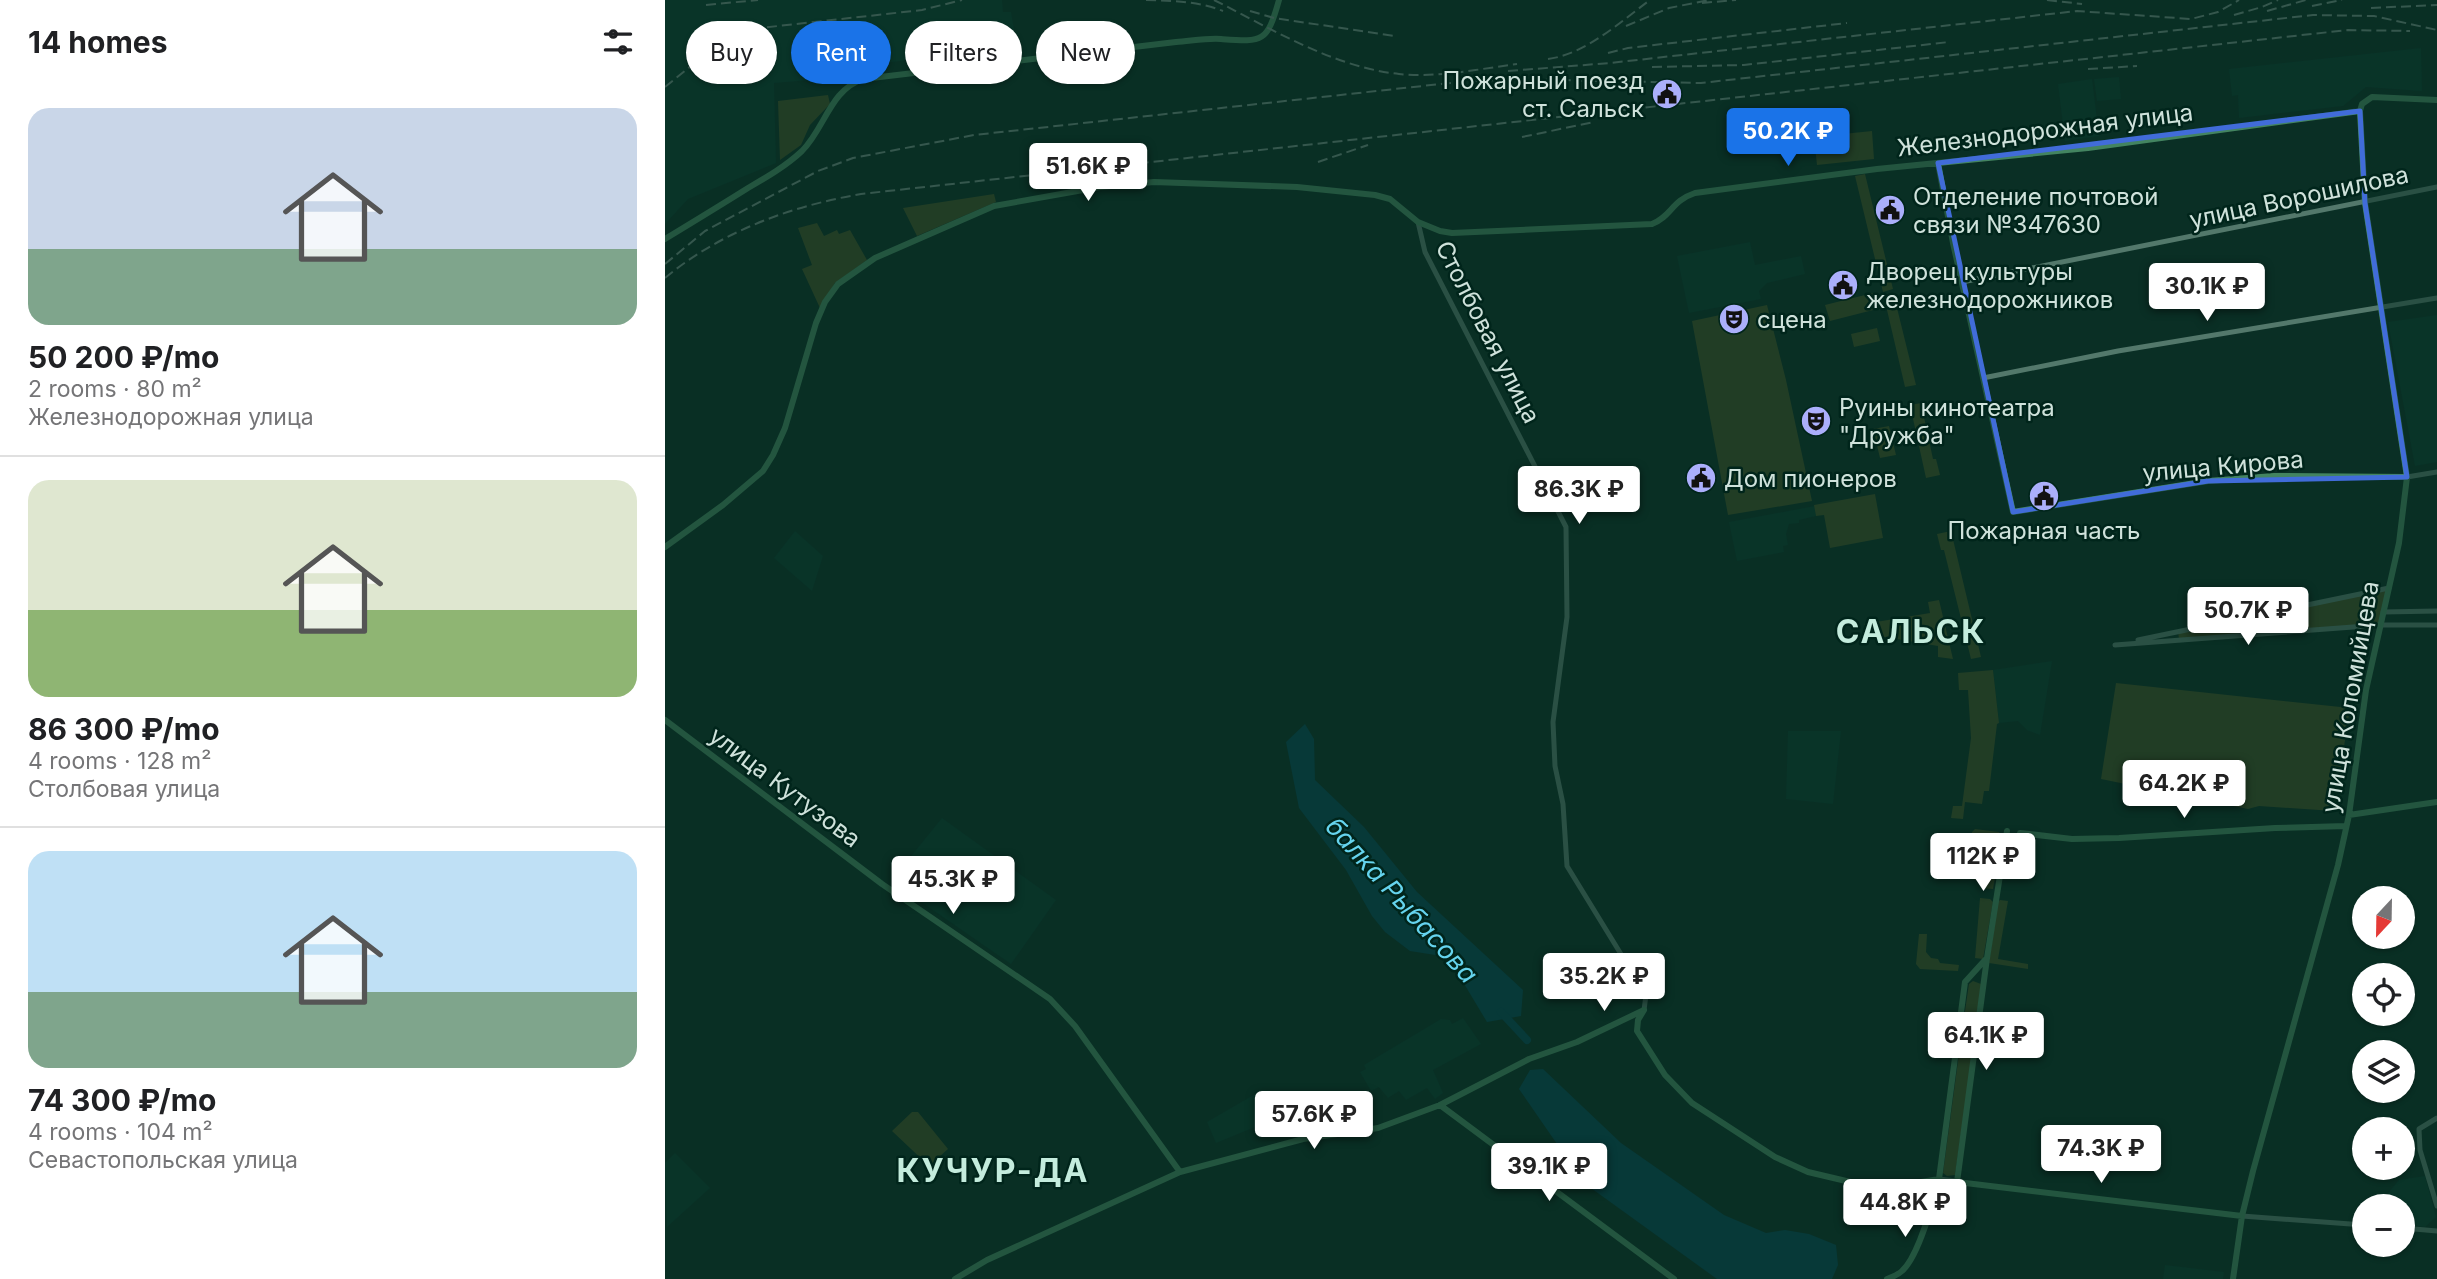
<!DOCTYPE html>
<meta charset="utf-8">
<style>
body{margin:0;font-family:Inter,sans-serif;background:#f6f6f6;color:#202124;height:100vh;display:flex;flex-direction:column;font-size:26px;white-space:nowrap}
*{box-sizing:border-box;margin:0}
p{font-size:23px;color:#757577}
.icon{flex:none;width:38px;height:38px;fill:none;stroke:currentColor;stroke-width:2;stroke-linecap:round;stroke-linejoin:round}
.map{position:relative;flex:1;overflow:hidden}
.details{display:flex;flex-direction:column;background:#fff;width:665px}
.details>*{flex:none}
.top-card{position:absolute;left:21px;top:21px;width:665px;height:63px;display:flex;gap:14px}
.needle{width:46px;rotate:202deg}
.fabs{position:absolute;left:1687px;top:886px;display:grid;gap:14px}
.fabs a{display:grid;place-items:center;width:63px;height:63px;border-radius:50%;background:#fff;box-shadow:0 2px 5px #0004;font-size:35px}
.price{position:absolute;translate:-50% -60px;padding:0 16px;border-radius:7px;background:#fff;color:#222;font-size:23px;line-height:46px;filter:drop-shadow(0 2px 4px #0008)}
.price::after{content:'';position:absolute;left:50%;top:42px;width:21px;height:16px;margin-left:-10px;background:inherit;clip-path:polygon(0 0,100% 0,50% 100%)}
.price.selected{background:#1a73e8;color:#fff}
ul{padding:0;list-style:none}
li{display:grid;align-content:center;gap:14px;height:371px;padding:0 28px}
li+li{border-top:2px solid #e0e0e0}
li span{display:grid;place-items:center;height:217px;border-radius:21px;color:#555}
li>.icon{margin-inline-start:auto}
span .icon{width:126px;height:126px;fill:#fffc;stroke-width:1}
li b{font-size:30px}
h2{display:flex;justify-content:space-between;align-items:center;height:84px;padding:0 28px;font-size:30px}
.tag{padding:0 24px;border-radius:32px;background:#fff;box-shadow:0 2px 5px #0004;font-size:24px;line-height:63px}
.tag.selected{background:#1a73e8;color:#fff}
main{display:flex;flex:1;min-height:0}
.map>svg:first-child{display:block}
</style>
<main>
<section class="details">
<h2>14 homes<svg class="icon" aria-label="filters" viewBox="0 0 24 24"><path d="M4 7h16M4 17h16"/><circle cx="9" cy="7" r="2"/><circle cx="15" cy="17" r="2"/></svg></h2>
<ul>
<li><span style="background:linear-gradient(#c9d6e8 65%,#7fa58c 0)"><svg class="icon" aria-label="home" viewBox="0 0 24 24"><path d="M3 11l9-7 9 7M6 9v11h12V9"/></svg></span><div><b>50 200 ₽/mo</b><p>2 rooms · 80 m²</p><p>Железнодорожная улица</p></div></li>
<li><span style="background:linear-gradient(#dfe7d0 60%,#8fb573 0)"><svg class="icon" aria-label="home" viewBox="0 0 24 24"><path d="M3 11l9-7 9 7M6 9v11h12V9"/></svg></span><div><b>86 300 ₽/mo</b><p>4 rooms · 128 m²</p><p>Столбовая улица</p></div></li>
<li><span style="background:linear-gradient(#bfe0f5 65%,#7fa58c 0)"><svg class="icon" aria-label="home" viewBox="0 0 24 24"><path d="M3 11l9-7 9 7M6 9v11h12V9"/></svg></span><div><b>74 300 ₽/mo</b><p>4 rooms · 104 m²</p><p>Севастопольская улица</p></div></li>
</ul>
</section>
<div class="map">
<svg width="1772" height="1279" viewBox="0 0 1772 1279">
<rect width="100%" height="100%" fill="#0a2f25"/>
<path fill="#093a2e" d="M0,0H337L338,12H346L353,54L343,48L210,64L205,70L173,73L170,78L109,83L111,163L23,199L0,224Z
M1756,48L1757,91L1701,87L1678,106L1574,118L1573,95L1567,96L1564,69Z
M1454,77L1456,99L1432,101L1429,79Z
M1427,79L1434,136L1400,141L1393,84Z
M1085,242L1090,265L1136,256L1140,274L1102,283L1094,291L1096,299L1024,313L1012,256Z
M1772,315V462L1750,466L1723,322Z
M1150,506L1151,516L1134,520V523L1124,524L1121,534L1123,545L1118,546L1119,552L1072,561L1064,522Z
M130,531L158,556L147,591L109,558Z
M1387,661L1375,735L1362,730L1353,721L1334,723L1328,670Z
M1123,731H1176L1168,804L1121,799Z
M277,818L391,900L346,964L226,881Z
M798,1018L816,1044L768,1070L778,1093L770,1099L762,1088L741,1100L734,1091L723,1098L714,1087L706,1091L695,1072L701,1069L699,1065L776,1019L785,1020L787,1024Z
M592,1093L607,1120L551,1143L542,1122Z
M10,1153L45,1188L2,1227L0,1163Z
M1760,1176L1771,1217L1760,1227L1738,1224V1206H1717L1724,1192L1734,1180Z
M1500,1265L1559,1272L1558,1279H1498Z"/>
<path fill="#3f4e27" d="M163,95L165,104L145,125L136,145L115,160L113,101Z
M1207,131L1209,159L1152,165L1149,137Z
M1200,174L1228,289L1218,292L1190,176Z
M329,194L331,202L252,236L238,208Z
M152,223L159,236L172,230L174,234L185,230L202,260L170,283L155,308L137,269L147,265L133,228Z
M1208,293L1212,309L1165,321L1160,305Z
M1102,305L1121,380L1147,501L1063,515L1027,321Z
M1232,308L1251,385L1240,387L1222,310Z
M1212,328L1215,341L1189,347L1186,334Z
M1256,403L1268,459H1271L1275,475L1261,478L1245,405Z
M1224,426L1231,455L1215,458L1208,429Z
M1210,494L1218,538L1165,548L1159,515L1151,516L1149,505Z
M1286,531L1316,657L1306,659L1279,550H1276L1272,534Z
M1724,588L1715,625L1514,639L1513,631Z
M1274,600L1288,659L1273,657V646L1208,635L1199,624L1265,613L1263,602Z
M1328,670L1334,723L1332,724L1324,791H1319L1317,804L1300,802L1298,819L1286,818L1288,806H1297L1306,738L1303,690H1294L1293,673Z
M1451,683L1685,708L1669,811L1594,806L1583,809L1436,779Z
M1310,829L1334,832L1337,837L1328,889L1317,888L1318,881L1301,878L1307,832Z
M1315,898L1325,899L1328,902L1318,959L1310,958Z
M1335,900L1343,901L1333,959L1363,964V969L1324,963L1333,902Z
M1254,934H1262L1261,952L1266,958L1273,959L1275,963L1294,965L1293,971L1255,969L1251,964Z
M1308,981L1316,984L1308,1046L1305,1049L1298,1048L1295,1045L1304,984Z
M1297,1052L1304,1053L1307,1056L1290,1175L1282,1176L1278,1173L1294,1054Z
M247,1112H253L283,1149L264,1166L227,1131Z"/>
<path fill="#054551" d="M640,724L649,739L650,780L699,827L752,892L858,990L856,1016L822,1022L783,957L745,951L720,932L707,916L681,870L634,808L621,742Z
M878,1069L956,1143L1059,1215L1101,1233L1120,1230L1144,1234L1171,1245L1173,1265L1167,1279H1052L919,1183L854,1089L865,1070Z"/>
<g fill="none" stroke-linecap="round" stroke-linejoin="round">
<path stroke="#054551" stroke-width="8" d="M836,1012L862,1040"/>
<path stroke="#53786b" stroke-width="5" d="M753,222L760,252L901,527L902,617L888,722L890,766L898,804L902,866L981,995L979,1010
M1297,282L1772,187
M1318,378L1453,351L1772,298
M1742,477L1772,472
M1718,612L1772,611
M1473,640L1724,588
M1450,645L1715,625H1772
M1772,1118L1754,1129L1755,1150L1772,1206
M1274,1179L1291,1181
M1577,1216L1699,1225
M1738,1228L1772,1231"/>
<path stroke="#438460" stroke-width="6" d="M1273,163L1288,243L1348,512L1543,481L1609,476L1742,477
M0,239C28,222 56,205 83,188C102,177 121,166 137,151C160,128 165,90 198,79L511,42C526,41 541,38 556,39C598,42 602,43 614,0
M0,547L58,505L98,471L108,455L120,428L151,323L160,302L173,284L210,258L329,206L435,187L489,182L632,187L710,195L725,199L753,222L775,231L787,233L987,224C1007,216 1006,201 1030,193L1212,169L1423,148L1695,111L1697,104L1707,97L1772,100
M0,720L217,884L385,999L410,1026L515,1172
M1684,815L1772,802
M1355,833L1407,839L1454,838L1610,828L1681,826
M979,1010L973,1020L972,1031L1000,1075L1027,1103L1110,1157L1143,1172L1215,1189L1274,1179
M775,1105L1009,1279
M1292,1182L1322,958L1342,831
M1271,1200L1282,1185L1292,1182L1577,1216
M290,1279L322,1260L515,1172L638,1139L713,1128L775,1105L864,1059L912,1042L979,1010
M1222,1279C1227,1277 1233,1275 1237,1271C1254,1256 1268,1202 1274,1179L1300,982L1320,960
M1568,1279L1577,1216L1588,1171L1673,865L1684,815L1701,690L1734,543L1742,477L1700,203L1695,111"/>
<path stroke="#6b877f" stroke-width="2" stroke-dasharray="10 5" stroke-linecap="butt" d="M481,0C508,1 533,1 558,11
M549,0C607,29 668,67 734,74C773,78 813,69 852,64
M1382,0L1417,4
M1037,3L1071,0
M41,5L93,0
M1647,6L1677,0
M1706,8L1772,5
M585,11L609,18L730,36
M1602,11L1641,0
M1569,15L1597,7L1613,0
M961,26L1004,8L1044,0
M943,53L963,48L1182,23
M883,59C921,54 955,22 985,0
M987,67L1079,65L1284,42
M1423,69L1472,66
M843,71L945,63L1412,11L1526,19L1553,12L1574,0
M0,87L47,49L69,37L95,28L257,10L297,0
M857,137L929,122
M653,162L703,145
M0,264L40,231L153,171L188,158L309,135L794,82L849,79L1036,83L1648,15L1709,16L1772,30
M0,278C55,232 126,206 196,194L1683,30L1745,31"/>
</g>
<path d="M0 0H1772V1279H0ZM1695,111L1700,203L1742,477L1543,481L1348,512L1273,163Z" fill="#0a2f25" fill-opacity=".55" fill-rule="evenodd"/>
<path fill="none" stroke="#416cd9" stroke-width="5" stroke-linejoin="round" d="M1695,111L1700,203L1742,477L1543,481L1348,512L1273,163Z"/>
<defs>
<g id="civic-disc" transform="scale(1.575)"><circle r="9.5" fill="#abaffb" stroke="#00251b"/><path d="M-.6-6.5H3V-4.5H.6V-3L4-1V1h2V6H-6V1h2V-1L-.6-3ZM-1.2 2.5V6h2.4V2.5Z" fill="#111"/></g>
<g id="theatre-disc" transform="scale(1.575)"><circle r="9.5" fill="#abaffb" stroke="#00251b"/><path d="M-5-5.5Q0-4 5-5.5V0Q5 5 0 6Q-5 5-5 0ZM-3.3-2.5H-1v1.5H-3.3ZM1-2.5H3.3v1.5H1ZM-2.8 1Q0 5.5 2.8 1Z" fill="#111"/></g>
</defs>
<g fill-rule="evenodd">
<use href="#civic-disc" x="1002" y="94"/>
<use href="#civic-disc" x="1225" y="210"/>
<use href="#civic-disc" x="1178" y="285"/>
<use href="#theatre-disc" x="1069" y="319"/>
<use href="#theatre-disc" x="1151" y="421"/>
<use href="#civic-disc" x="1036" y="478"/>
<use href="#civic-disc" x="1379" y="496"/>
</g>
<g text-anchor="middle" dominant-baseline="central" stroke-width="5" stroke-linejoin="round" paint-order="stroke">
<g font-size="24" fill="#cfe2db" stroke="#00251b" text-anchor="start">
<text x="979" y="80" text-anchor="end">Пожарный поезд<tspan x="979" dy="28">ст. Сальск</tspan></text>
<text x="1248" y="196">Отделение почтовой<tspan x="1248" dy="28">связи №347630</tspan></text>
<text x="1201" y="271">Дворец культуры<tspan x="1201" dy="28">железнодорожников</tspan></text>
<text x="1092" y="319">сцена</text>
<text x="1174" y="407">Руины кинотеатра<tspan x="1174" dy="28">"Дружба"</tspan></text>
<text x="1059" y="478">Дом пионеров</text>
<text x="1379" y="530" text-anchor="middle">Пожарная часть</text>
</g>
<g font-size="24" fill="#cfe2db" stroke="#00251b">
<text transform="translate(1380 130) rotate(-7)">Железнодорожная улица</text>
<text transform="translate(1634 197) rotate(-12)">улица Ворошилова</text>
<text transform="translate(823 332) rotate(63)">Столбовая улица</text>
<text transform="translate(1558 466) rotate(-5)">улица Кирова</text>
<text transform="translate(1685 697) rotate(-80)">улица Коломийцева</text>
<text transform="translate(120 787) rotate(37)">улица Кутузова</text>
</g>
<g font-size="26" font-style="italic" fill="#65d4ee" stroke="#00251b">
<text transform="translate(737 900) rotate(48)">балка Рыбасова</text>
</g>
<g font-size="32" font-weight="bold" letter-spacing="2" fill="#c4ecdd" stroke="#00251b">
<text x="1246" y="631">САЛЬСК</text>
<text x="328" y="1170">КУЧУР-ДА</text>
</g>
</g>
</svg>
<div class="fabs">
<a><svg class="needle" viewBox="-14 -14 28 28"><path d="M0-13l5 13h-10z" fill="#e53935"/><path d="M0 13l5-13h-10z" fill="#757577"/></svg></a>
<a><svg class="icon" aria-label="locate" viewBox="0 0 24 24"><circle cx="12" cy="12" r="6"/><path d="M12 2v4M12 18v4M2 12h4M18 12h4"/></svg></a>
<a><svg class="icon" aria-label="layers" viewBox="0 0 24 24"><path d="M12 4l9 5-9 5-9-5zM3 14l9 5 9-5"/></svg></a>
<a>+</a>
<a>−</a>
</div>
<b class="price selected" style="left:1123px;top:168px">50.2K ₽</b>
<b class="price" style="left:423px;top:203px">51.6K ₽</b>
<b class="price" style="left:1542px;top:323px">30.1K ₽</b>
<b class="price" style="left:914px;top:526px">86.3K ₽</b>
<b class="price" style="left:1583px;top:647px">50.7K ₽</b>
<b class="price" style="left:1519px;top:820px">64.2K ₽</b>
<b class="price" style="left:1318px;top:893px">112K ₽</b>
<b class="price" style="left:288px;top:916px">45.3K ₽</b>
<b class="price" style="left:939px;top:1013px">35.2K ₽</b>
<b class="price" style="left:1321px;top:1072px">64.1K ₽</b>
<b class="price" style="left:649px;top:1151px">57.6K ₽</b>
<b class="price" style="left:1436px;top:1185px">74.3K ₽</b>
<b class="price" style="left:884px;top:1203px">39.1K ₽</b>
<b class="price" style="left:1240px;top:1239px">44.8K ₽</b>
<div class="top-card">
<a class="tag">Buy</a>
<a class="tag selected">Rent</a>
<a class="tag">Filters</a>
<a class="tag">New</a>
</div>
</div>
</main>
